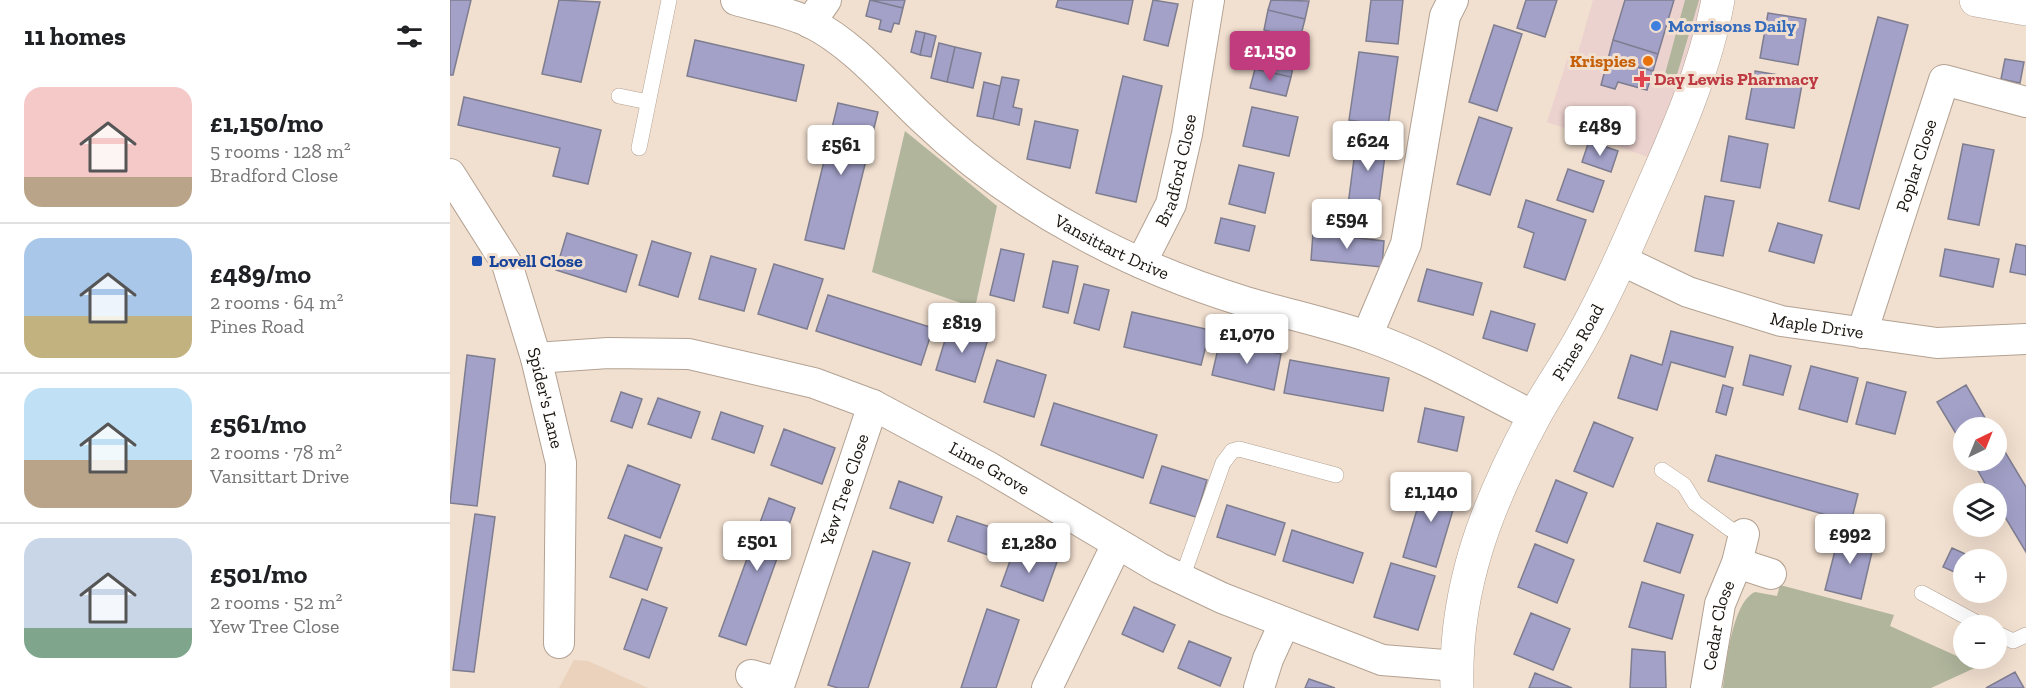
<!DOCTYPE html>
<meta charset="utf-8">
<style>
body{margin:0;font-family:"Zilla Slab",serif;background:#f2f2f2;color:#202124;height:100vh;display:flex;flex-direction:column;font-size:22px;white-space:nowrap}
*{box-sizing:border-box;margin:0}
p{font-size:20px;color:#757577}
.icon{flex:none;width:33px;height:33px;fill:none;stroke:currentColor;stroke-width:2;stroke-linecap:round;stroke-linejoin:round}
.map{position:relative;flex:1;overflow:hidden}
.panel{display:flex;flex-direction:column;background:#fff;width:450px}
.panel>*{flex:none}
.needle{width:39px;rotate:43deg}
.tools{position:absolute;left:1503px;top:417px;display:grid;gap:12px}
.tools a{display:grid;place-items:center;width:54px;height:54px;border-radius:50%;background:#fff;box-shadow:0 6px 24px #0002;font-size:30px}
.price{position:absolute;translate:-50% -51px;padding:0 14px;border-radius:6px;background:#fff;color:#222;font-size:20px;line-height:39px;filter:drop-shadow(0 2px 3px #0008)}
.price::after{content:'';position:absolute;left:50%;top:36px;width:18px;height:14px;margin-left:-9px;background:inherit;clip-path:polygon(0 0,100% 0,50% 100%)}
.price.current{background:#c13c7e;color:#fff}
ul{padding:0;list-style:none}
li{display:flex;align-items:center;gap:18px;height:150px;padding:0 24px}
li+li{border-top:2px solid #e0e0e0}
li span{display:grid;place-items:center;flex:none;width:168px;height:120px;border-radius:18px;color:#555}
li>.icon{margin-inline-start:auto}
span .icon{width:72px;height:72px;fill:#fffc;stroke-width:1}
li b{font-size:26px}
h2{display:flex;justify-content:space-between;align-items:center;height:72px;padding:0 24px;font-size:26px}
main{display:flex;flex:1;min-height:0}
.map>svg:first-child{display:block}
</style>
<main>
<section class="panel">
<h2>11 homes<svg class="icon" aria-label="filters" viewBox="0 0 24 24"><path d="M4 7h16M4 17h16"/><circle cx="9" cy="7" r="2"/><circle cx="15" cy="17" r="2"/></svg></h2>
<ul>
<li><span style="background:linear-gradient(#f6c9c9 75%,#b9a48a 0)"><svg class="icon" aria-label="home" viewBox="0 0 24 24"><path d="M3 11l9-7 9 7M6 9v11h12V9"/></svg></span><div><b>£1,150/mo</b><p>5 rooms · 128 m²</p><p>Bradford Close</p></div></li>
<li><span style="background:linear-gradient(#a9c7e8 65%,#c2b280 0)"><svg class="icon" aria-label="home" viewBox="0 0 24 24"><path d="M3 11l9-7 9 7M6 9v11h12V9"/></svg></span><div><b>£489/mo</b><p>2 rooms · 64 m²</p><p>Pines Road</p></div></li>
<li><span style="background:linear-gradient(#bfe0f5 60%,#b9a48a 0)"><svg class="icon" aria-label="home" viewBox="0 0 24 24"><path d="M3 11l9-7 9 7M6 9v11h12V9"/></svg></span><div><b>£561/mo</b><p>2 rooms · 78 m²</p><p>Vansittart Drive</p></div></li>
<li><span style="background:linear-gradient(#c9d6e8 75%,#7fa58c 0)"><svg class="icon" aria-label="home" viewBox="0 0 24 24"><path d="M3 11l9-7 9 7M6 9v11h12V9"/></svg></span><div><b>£501/mo</b><p>2 rooms · 52 m²</p><p>Yew Tree Close</p></div></li>
</ul>
</section>
<div class="map">
<svg width="1576" height="688" viewBox="0 0 1576 688">
<rect width="100%" height="100%" fill="#f1dfcf"/>
<path fill="#ecd2ce" d="M1143,0H1254L1243,48L1204,159L1097,122L1120,51L1128,53Z"/>
<path fill="#ead2bd" d="M124,660L138,661L198,688H109Z"/>
<path fill="#b0b59c" d="M1235,0H1249L1226,78L1215,74Z
M455,131L547,206L525,308L422,272Z
M1330,585L1444,615L1440,626L1529,666L1481,688H1273C1276,665 1282,602 1305,592L1327,596Z"/>
<path fill="#a3a1c8" stroke="#7e7d90" stroke-width="1.5" d="M0,0H21L3,75H0Z
M109,0L150,2L131,82L92,74Z
M420,0L453,8L449,24L444,23L441,32L429,29L431,20L416,16Z
M420,0H455L453,8Z
M608,0H683L678,24L606,7Z
M703,0L728,4L718,46L694,40Z
M821,0L859,1L855,19L818,10Z
M921,0H953L948,44L916,41Z
M1076,0H1107L1095,37L1067,28Z
M1175,0H1224L1208,54L1163,40Z
M818,10L855,19L850,39L814,30Z
M1318,13L1356,19L1348,65L1310,58Z
M1428,17L1458,25L1409,209L1379,201Z
M1044,25L1072,34L1047,111L1019,102Z
M466,31L475,33L470,55L461,52Z
M475,33L486,36L481,57L470,55Z
M245,40L354,65L346,101L237,76Z
M1163,40L1208,54L1203,71L1158,59Z
M489,43L505,47L497,82L481,78Z
M505,47L531,53L523,88L497,82Z
M810,49L845,57L841,77L805,69Z
M909,52L948,57L938,126L899,120Z
M1158,59L1203,71L1197,90L1168,82L1165,89L1151,85Z
M1555,59L1574,62L1570,83L1551,79Z
M805,69L841,77L836,96L800,88Z
M1305,71L1353,79L1344,128L1296,119Z
M673,76L712,86L686,202L646,193Z
M552,77L569,80L563,107L572,109L569,125L543,119Z
M534,82L550,86L543,119L527,116Z
M14,97L151,130L138,184L103,176L110,148L8,125Z
M388,103L428,112L394,249L355,240Z
M802,107L848,117L839,156L793,146Z
M1029,117L1062,128L1040,195L1007,184Z
M585,121L628,130L620,168L577,159Z
M907,136L937,140L928,209L898,205Z
M1279,136L1318,144L1310,188L1271,181Z
M1139,141L1168,151L1161,172L1132,162Z
M1513,144L1544,150L1529,225L1498,219Z
M789,165L824,173L815,213L779,204Z
M1118,169L1154,181L1143,212L1107,200Z
M1255,196L1284,201L1273,256L1245,251Z
M1076,200L1136,220L1115,280L1074,267L1084,233L1068,227Z
M771,218L805,226L799,251L765,243Z
M1328,223L1372,235L1364,263L1319,251Z
M117,233L187,255L176,292L106,270Z
M863,233L934,241L932,267L861,260Z
M202,241L241,253L228,297L189,285Z
M1566,244L1576,246V275L1560,272Z
M551,249L574,254L564,301L540,295Z
M1495,249L1549,259L1543,287L1490,276Z
M261,256L306,269L294,311L249,299Z
M603,261L628,266L618,313L593,307Z
M324,264L373,279L357,329L308,314Z
M977,269L1032,283L1023,315L968,301Z
M634,284L659,290L649,330L624,323Z
M378,295L483,328L471,365L366,331Z
M1041,311L1085,324L1077,351L1033,338Z
M682,312L760,330L751,365L674,347Z
M499,327L538,339L525,382L486,370Z
M1221,331L1283,347L1275,377L1221,362L1207,410L1168,398L1181,355L1212,365Z
M770,340L831,354L824,390L762,375Z
M17,355L45,359L27,506L0,503Z
M1300,355L1341,366L1333,395L1293,385Z
M547,360L596,375L584,417L534,402Z
M840,360L939,378L933,411L834,393Z
M1361,366L1408,378L1397,422L1349,409Z
M1417,382L1456,392L1445,434L1406,424Z
M1273,385L1283,388L1276,415L1266,412Z
M1516,385L1541,428H1514V447L1487,402Z
M171,392L192,399L182,428L161,421Z
M208,398L250,412L241,438L198,424Z
M604,403L707,435L693,478L591,445Z
M975,408L1014,417L1007,451L968,442Z
M271,412L313,426L304,453L262,439Z
M1144,422L1183,438L1163,487L1124,471Z
M334,429L385,448L372,484L321,465Z
M1546,437L1576,487V552L1546,502V494H1541L1522,460H1546Z
M1266,455L1408,494L1401,522L1258,481Z
M178,465L230,485L210,538L158,518Z
M712,466L757,480L746,517L700,503Z
M976,479L1009,490L986,567L953,557Z
M1106,480L1137,493L1117,543L1086,531Z
M449,481L492,497L483,523L440,508Z
M319,498L345,508L296,645L269,636Z
M777,505L835,523L825,555L767,537Z
M25,514L45,517L24,672L3,670Z
M507,516L549,530L541,556L498,541Z
M1207,523L1243,535L1230,573L1194,561Z
M842,530L913,553L903,583L833,561Z
M1390,531L1425,539L1411,599L1375,590Z
M175,535L212,548L197,590L160,577Z
M1085,544L1124,560L1107,603L1068,587Z
M565,547L607,562L593,601L551,586Z
M1502,548L1520,556L1518,560H1514L1511,575L1493,567Z
M423,551L460,563L418,688H388L378,685Z
M941,563L985,576L968,630L924,617Z
M1192,582L1234,595L1222,639L1179,627Z
M192,599L217,608L199,658L174,649Z
M684,607L725,625L713,652L672,634Z
M537,609L569,620L546,688H511Z
M1081,613L1120,629L1103,670L1064,654Z
M739,641L781,658L770,686L728,668Z
M1182,649L1215,652L1216,688H1180Z
M1565,672L1574,688H1536Z
M1085,673L1122,688H1079Z
M859,679L885,688H855Z"/>
<g fill="none" stroke-linecap="round" stroke-linejoin="round">
<g stroke="#b3a293" stroke-width="16">
<path id="service" d="M169,96L198,102
M189,148L219,0
M1212,470L1234,485L1245,503L1280,529L1294,534
M732,578L773,463L782,451L789,449L886,475
M1472,593L1533,626
M1546,633L1563,641L1576,635"/>
</g>
<g stroke="#b3a293" stroke-width="32">
<g id="minor">
<path id="s1" d="M286,0C310,7 339,12 361,23C403,44 438,86 472,118C519,163 570,200 627,231C680,261 738,284 796,302C836,314 879,323 919,337C977,357 1029,389 1084,416"/>
<path d="M360,23L376,0"/>
<path id="s2" d="M0,174L57,264L86,358L111,463L109,643"/>
<path id="s3" d="M1171,260L1238,292L1331,321L1487,343L1576,339"/>
<path id="s4" d="M691,263L721,204L737,134L759,0"/>
<path id="s5" d="M1412,333L1494,80L1576,102"/>
<path d="M917,336L956,244L995,16L1003,0"/>
<path id="s6" d="M86,358L158,353L239,354L364,383L423,405L537,466L709,568L772,598L932,660L1007,666"/>
<path d="M1287,563L1321,574"/>
<path id="s7" d="M301,675L330,683L423,405"/>
<path d="M597,688L667,544"/>
<path d="M809,688L818,659L834,624"/>
<path id="s8" d="M1256,688L1270,604L1287,563L1294,534"/>
</g>
</g>
<g stroke="#b3a293" stroke-width="34">
<g id="tertiary">
<path d="M1526,0L1576,9"/>
<path id="s9" d="M1007,688C1004,588 1037,504 1084,417C1099,389 1118,363 1133,335C1157,292 1177,246 1197,200C1226,135 1255,70 1268,0"/>
</g>
</g>
<use href="#service" stroke="#fff" stroke-width="15"/>
<use href="#minor" stroke="#fff" stroke-width="30"/>
<use href="#tertiary" stroke="#fff" stroke-width="33"/>
</g>
<circle fill="#3f7fe0" stroke="#f1dfcf" stroke-width="2" cx="1206" cy="26" r="6"/>
<circle fill="#e8710a" stroke="#f1dfcf" stroke-width="2" cx="1198" cy="61" r="6"/>
<path fill="#e0444e" stroke="#f1dfcf" stroke-width="2" d="M1189 70h6v6h6v6h-6v6h-6v-6h-6v-6h6z"/>
<rect fill="#1a4fb4" stroke="#f1dfcf" stroke-width="2" x="21" y="255" width="12" height="12" rx="3"/>
<g text-anchor="middle" dominant-baseline="central" stroke-width="6" stroke-linejoin="round" paint-order="stroke">
<g font-size="18" font-weight="bold" fill="#366cbe" stroke="#f1dfcf" text-anchor="start">
<text x="1218" y="26">Morrisons Daily</text>
</g>
<g font-size="18" font-weight="bold" fill="#c56008" stroke="#f1dfcf" text-anchor="end">
<text x="1186" y="61">Krispies</text>
</g>
<g font-size="18" font-weight="bold" fill="#be3a42" stroke="#f1dfcf" text-anchor="start">
<text x="1204" y="79">Day Lewis Pharmacy</text>
</g>
<g font-size="18" fill="#1a140e" stroke="#f1dfcf">
<text stroke="none"><textPath href="#s5" startOffset="176">Poplar Close</textPath></text>
<text stroke="none"><textPath href="#s4" startOffset="100">Bradford Close</textPath></text>
<text stroke="none"><textPath href="#s1" startOffset="456">Vansittart Drive</textPath></text>
<text stroke="none"><textPath href="#s3" startOffset="208">Maple Drive</textPath></text>
<text stroke="none"><textPath href="#s9" startOffset="372">Pines Road</textPath></text>
<text stroke="none"><textPath href="#s2" startOffset="246">Spider's Lane</textPath></text>
<text stroke="none"><textPath href="#s6" startOffset="477">Lime Grove</textPath></text>
<text stroke="none"><textPath href="#s7" startOffset="234">Yew Tree Close</textPath></text>
<text stroke="none"><textPath href="#s8" startOffset="64">Cedar Close</textPath></text>
</g>
<g font-size="18" font-weight="bold" fill="#164399" stroke="#f1dfcf" text-anchor="start">
<text x="39" y="261">Lovell Close</text>
</g>
</g>
</svg>
<div class="tools">
<a><svg class="needle" viewBox="-14 -14 28 28"><path d="M0-13l5 13h-10z" fill="#e53935"/><path d="M0 13l5-13h-10z" fill="#757577"/></svg></a>
<a><svg class="icon" aria-label="layers" viewBox="0 0 24 24"><path d="M12 4l9 5-9 5-9-5zM3 14l9 5 9-5"/></svg></a>
<a>+</a>
<a>−</a>
</div>
<b class="price current" style="left:820px;top:82px">£1,150</b>
<b class="price" style="left:1150px;top:157px">£489</b>
<b class="price" style="left:918px;top:172px">£624</b>
<b class="price" style="left:391px;top:176px">£561</b>
<b class="price" style="left:897px;top:250px">£594</b>
<b class="price" style="left:512px;top:354px">£819</b>
<b class="price" style="left:797px;top:365px">£1,070</b>
<b class="price" style="left:981px;top:523px">£1,140</b>
<b class="price" style="left:1400px;top:565px">£992</b>
<b class="price" style="left:307px;top:572px">£501</b>
<b class="price" style="left:579px;top:574px">£1,280</b>
</div>
</main>
